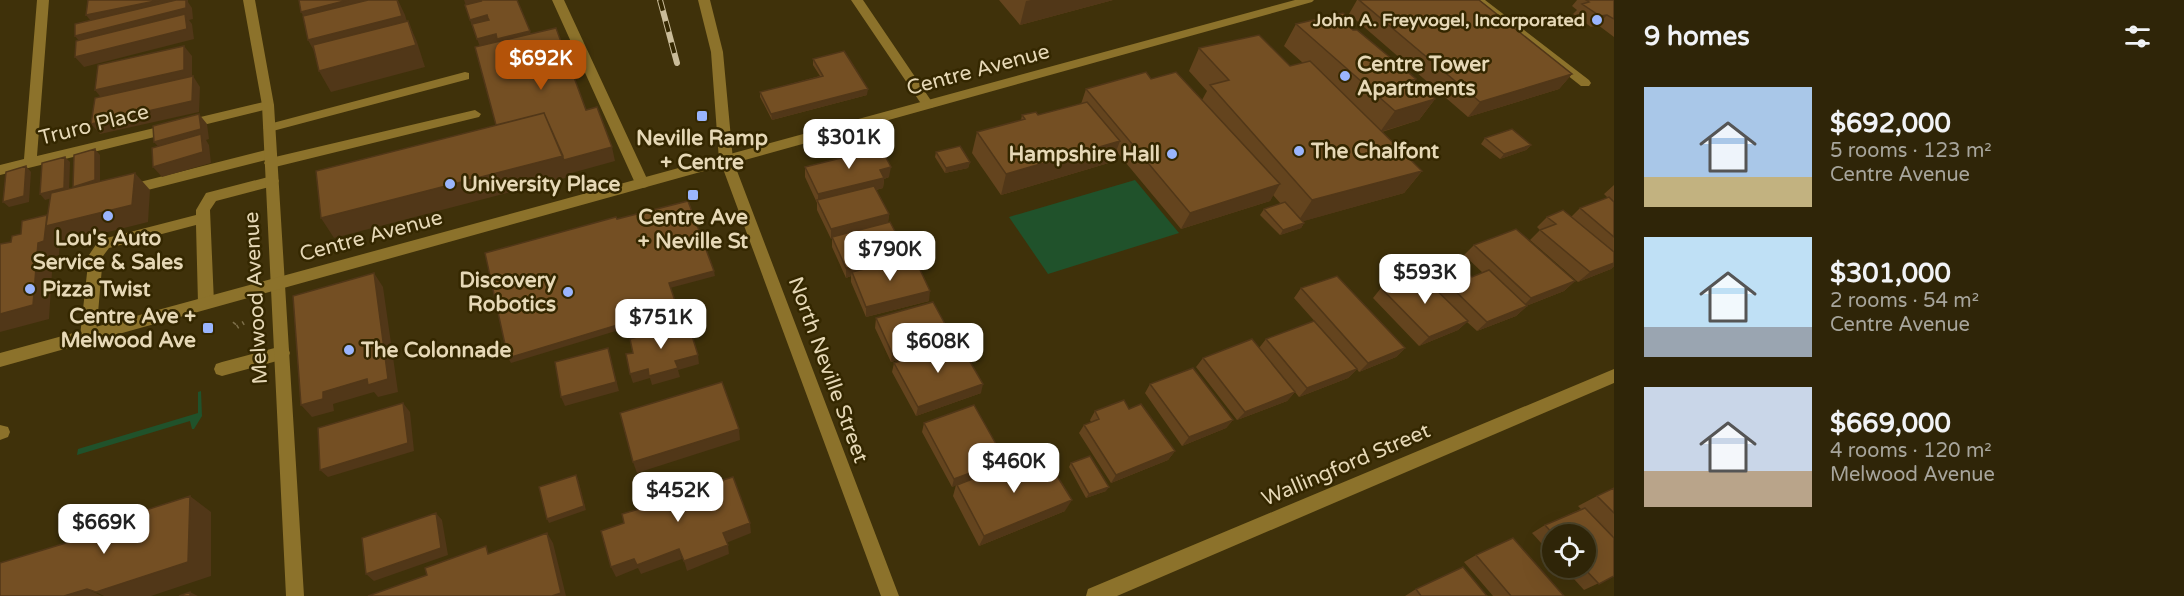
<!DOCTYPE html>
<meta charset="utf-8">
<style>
body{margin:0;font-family:"Varela Round",sans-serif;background:#3b3116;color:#f1f3f6;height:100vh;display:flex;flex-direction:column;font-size:22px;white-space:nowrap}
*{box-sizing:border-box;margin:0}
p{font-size:20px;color:#a7a59c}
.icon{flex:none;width:33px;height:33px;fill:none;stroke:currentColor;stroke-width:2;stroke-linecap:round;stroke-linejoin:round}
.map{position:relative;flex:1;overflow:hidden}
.drawer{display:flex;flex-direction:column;background:#2f2508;width:570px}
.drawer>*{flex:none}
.tools{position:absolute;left:1542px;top:524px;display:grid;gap:12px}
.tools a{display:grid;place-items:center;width:54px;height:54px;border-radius:50%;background:#2f2508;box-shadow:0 6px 24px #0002,0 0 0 2px #4a4229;font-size:30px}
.price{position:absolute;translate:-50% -51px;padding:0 14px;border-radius:12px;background:#fff;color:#222;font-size:20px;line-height:39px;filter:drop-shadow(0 2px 3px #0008)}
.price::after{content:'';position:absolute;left:50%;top:36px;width:18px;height:14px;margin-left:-9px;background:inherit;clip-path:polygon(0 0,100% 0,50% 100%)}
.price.on{background:#b45309;color:#fff}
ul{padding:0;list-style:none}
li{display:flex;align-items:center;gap:18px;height:150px;padding:0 30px}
li span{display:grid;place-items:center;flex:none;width:168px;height:120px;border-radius:0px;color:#555}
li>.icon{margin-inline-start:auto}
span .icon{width:72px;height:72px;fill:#fffc;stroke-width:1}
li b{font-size:26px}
h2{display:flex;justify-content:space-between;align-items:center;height:72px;padding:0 30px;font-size:26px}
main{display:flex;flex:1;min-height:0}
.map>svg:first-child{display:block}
</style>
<main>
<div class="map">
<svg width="1614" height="596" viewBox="0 0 1614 596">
<rect width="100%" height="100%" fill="#3f310a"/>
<path fill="#20522b" d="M1135,180L1179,233L1048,274L1009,217Z
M201,391L202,416L194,429H192L190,421L77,455L78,449L198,413V392Z"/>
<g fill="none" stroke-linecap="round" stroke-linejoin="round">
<path stroke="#7d6f4a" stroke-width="3" stroke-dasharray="1.5 4" stroke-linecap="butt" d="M318,247L326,244"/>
<path stroke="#7d6f4a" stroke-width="4" stroke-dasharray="1.5 5" stroke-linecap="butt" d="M234,324L238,319
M237,327L245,322"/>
<path fill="#8c722b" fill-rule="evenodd" d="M37,0H49L37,156L268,101L274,105L268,109L0,175V165L24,159Z
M552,0H564L649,183L647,187L642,188L635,183Z
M698,0H710L723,52L733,160L726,165L719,160L711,52Z
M1472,0H1485L1589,80L1591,83L1589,86H1581Z
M465,72L469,73V79L269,132L263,128L269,124Z
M475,110L481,114L479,117L271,168L266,166L264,163L266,160L128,195L121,190L128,185L270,149L275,151L277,154L275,157Z
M272,176L277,177L279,181L277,185L216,201L210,210L214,303L211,307H201L198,303L196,225L109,248L103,256L96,336L93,341L88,342L83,341L80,336L89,255L99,240L196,215V210L206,193Z
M282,346L288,348L290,353L288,358L222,376L216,374L214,369L216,364L222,362Z
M0,425L8,427L10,432L8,437L0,440Z"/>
<path fill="#8c722b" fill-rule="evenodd" d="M243,0H255L274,105L304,596H286L262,105Z
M851,0H863L932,102L934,105L932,108H924Z
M1614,369V383L1117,596H1086L1088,589Z"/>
<path fill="#8c722b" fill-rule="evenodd" d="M1295,0H1314L1312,2L734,163L899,596H881L722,166L0,367V353Z"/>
<g stroke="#cabc99" stroke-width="6">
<path id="rail" d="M660,0L677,63"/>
</g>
<use href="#rail" stroke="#342700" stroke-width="4" stroke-dasharray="11" stroke-linecap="butt"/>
</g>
<path fill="#64441e" d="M999,0H1113L1020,25Z
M1357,0H1479L1572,74L1559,89L1468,117L1349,14Z
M1577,0H1614V37L1598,25L1591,27L1573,14L1577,10L1572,6Z
M1296,24L1348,26L1416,79L1414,82L1435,99L1419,120L1382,132L1422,171L1404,193L1303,221L1304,223L1301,228L1280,235L1260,215L1264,209L1281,204L1273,195L1270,201L1181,229L1116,151L1112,162L1001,195L972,153L977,132L1021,120L1022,115H1038L1081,104L1086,89L1151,79L1202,100L1207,91L1189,71L1199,48L1290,66L1303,63L1284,46Z
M813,59L867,95L772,120L760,97V92L820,76L813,65Z
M1485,138L1531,145L1526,150L1500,159L1481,144Z
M854,149L889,177L884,179L883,188L876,190L889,214L888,222L905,259L929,301L866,317L851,282V276L846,278L832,247V239H831L817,210V203L805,177V167L853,155Z
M936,152L970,162L968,168L945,173L935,157Z
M1614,185V266L1611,269L1578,282L1530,240L1540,230L1537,227L1547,217H1571L1580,208L1608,198L1604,194Z
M1474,245L1575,281L1564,291L1526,306H1527L1516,316L1477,331L1467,322L1458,330L1419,346L1373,298L1381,288L1431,284L1439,275L1472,277L1483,273L1464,255Z
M1301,288L1405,348L1396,357L1359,372L1357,369L1348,378L1299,397L1295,392L1287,401L1237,420L1196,367L1203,358L1259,348L1266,339L1335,344L1294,298Z
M876,318L949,344L981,393L916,416L892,372L894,363L942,346L891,362L875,328Z
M1150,384L1233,420L1226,428L1182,446L1145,393Z
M1129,409L1175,451L1168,460L1111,483L1079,433L1084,425L1091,422L1090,420L1095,411Z
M924,423L1005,460L1002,467L1065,511L979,546L953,496L956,485L952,487L922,432Z
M1071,463L1106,491L1086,498L1069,467Z
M1614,488V576L1584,590L1563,567H1586L1552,534V555L1532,533L1545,525L1581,509L1578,506L1597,496Z
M1476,555L1564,596H1493L1464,562Z
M1416,589L1487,596H1405Z"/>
<path fill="#513718" d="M160,0H188V2L192,8L193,19L189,20L192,24L194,39L84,67L75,57L83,46L75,36L94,25L86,15Z
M348,0H395L313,33L301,12Z
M397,0H398L405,15L412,38L320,62L308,40Z
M464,0H480L484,11L469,14Z
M1031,0H1113L1020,25L1026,1Z
M487,15L492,30L475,35L470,20Z
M1607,15L1598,25L1591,27L1600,16Z
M1351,20L1339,41L1344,22Z
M408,21L417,42L425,67L331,92L319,71Z
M530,31L534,45L483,54L477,39L496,34Z
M184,46L192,56V80L103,100L95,90Z
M1572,74L1559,89L1468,117L1480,102Z
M193,76L200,87L199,112L100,134L91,124Z
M868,89L867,95L772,120L771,114Z
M1435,99L1419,120L1380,132L1395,111Z
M199,114L207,124L209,139L206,140L209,145L211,163L162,177L153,167L163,152L154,142Z
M1120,141L1112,162L1001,195L1006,174Z
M1531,145L1526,150L1500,159L1504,154Z
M612,147L615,161L568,174L569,177L334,238L321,218L563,156Z
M95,149L100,155V186L78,192L73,187Z
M65,157L70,162L69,193L45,200L40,194Z
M970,162L968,168L945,173L946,168Z
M26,166L31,172L29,202L9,207L3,202Z
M891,167L889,177L884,179L883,188L819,204L818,201V194L880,170Z
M1422,171L1404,193L1297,223L1312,200Z
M135,173L150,190L148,222L64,243L60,240L59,255L53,257L49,319L0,332V300L47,215L56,224Z
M1280,184L1270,201L1181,229L1190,213Z
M889,214L888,224L832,237V239H831V229Z
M1304,223L1301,228L1280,235L1283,230Z
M906,252L905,262L852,272L851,276L846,278V268Z
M1614,263V266L1611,269L1578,282L1590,272Z
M714,271L715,276L670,288L669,283Z
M374,273L383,287L398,392L378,397L374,392L333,404L334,411L312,417L301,405L323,392L367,379Z
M1575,281L1564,291L1521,308L1531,298Z
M930,291L929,301L866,317V307Z
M1527,306L1516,316L1477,331L1487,322Z
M677,307L678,312L511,363L508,358Z
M1468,321L1458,330L1419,346L1429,337Z
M951,335L949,344L891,362L892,353Z
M608,348L619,391L565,406L561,397Z
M1405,348L1396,357L1359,372L1368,363Z
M698,355L699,364L678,370L680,377L652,385L650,378L633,383L630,374Z
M1357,369L1348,378L1299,397L1307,388Z
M983,384L981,393L916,416L918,407Z
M1295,392L1287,401L1237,420L1245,412Z
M403,403L410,412L414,451L328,477L320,470Z
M1233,420L1226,428L1182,446L1189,437Z
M739,429L740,440L637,473L633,462Z
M1175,451L1168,460L1111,483L1116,475Z
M1005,460L1002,468L952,487L954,479Z
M576,475L578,479L586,510L549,523L547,519Z
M1109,487L1106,491L1086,498L1089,494Z
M190,496L211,512V576L151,596H104L96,592Z
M1072,500L1065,511L979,546L984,536Z
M436,513L442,520L448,555L374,581L366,574Z
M750,523L751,533L726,543L723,533Z
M547,533L553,543L566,596H552Z
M728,545L729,554L687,571L684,561Z
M679,549L682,559L641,574L638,568L616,577L611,567L634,559Z
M87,589L102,596H64Z
M190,592L198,596H190Z"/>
<path fill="#744f23" stroke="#513718" stroke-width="1.5" d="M88,0H160L86,15Z
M176,0H186V8L75,36V24Z
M299,0H348L301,12Z
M368,0H397L402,16L308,40L303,16Z
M480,0H517L530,31L497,39L496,34L477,39L472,24L489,20L488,18L487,15L470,20L465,5L481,1Z
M1359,0H1479L1572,74L1480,102Z
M1586,0H1614V19L1607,15L1600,16L1582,4L1589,2Z
M1343,13L1351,20L1344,22L1353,30H1357L1416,79L1412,80L1435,99L1395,111L1296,24Z
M185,14L187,29L75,57L76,41Z
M408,21L416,45L319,71L313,45Z
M556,28L586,110L597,107L612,147L564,160L544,113L496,125L475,47Z
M1259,35L1290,66L1310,61L1422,171L1312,200L1210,85L1229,80L1199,48Z
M184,46V70L95,90L98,65Z
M844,51L868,89L771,114L760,92L823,76L813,59Z
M1146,72L1151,79L1176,72L1280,184L1190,213L1086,89Z
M193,76L192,101L91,124L95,98Z
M1087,102L1120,141L1006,174L977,132L1025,119L1022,115L1036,112L1038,115Z
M544,113L563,156L321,218L316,171Z
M199,114L201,129L154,142L153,126Z
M1512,129L1531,145L1504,154L1485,138Z
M201,134L203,152L153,167L152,148Z
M878,143L891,167L880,170L884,178L818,194L805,167L857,154L854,149Z
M960,146L970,162L946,168L936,152Z
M95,149V180L73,187L74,155Z
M65,157L64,188L40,194L42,163Z
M26,166L24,196L3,202L6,172Z
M135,173L132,205L46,226L51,193Z
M874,186L889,214L831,229L817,200Z
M1609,197L1614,202V237L1580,208Z
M688,201L714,271L669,283L677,307L508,358L485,253L616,217L617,219Z
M1285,202L1304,223L1283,230L1264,209Z
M1563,210L1614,252V263L1590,272L1540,230L1556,224L1547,217Z
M47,215L44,241L38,243L33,305L0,314V244L11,242L12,236L21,234L22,221Z
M890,222L906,252L846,268L832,237Z
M1516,229L1575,281L1531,298L1474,245Z
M914,257L930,291L866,307L852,272Z
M1461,267L1472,277L1489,270L1527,306L1487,322L1439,275Z
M374,273L388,379L368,385L367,379L323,392V399L301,405L293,296Z
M1420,274L1468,321L1429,337L1381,288Z
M1337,276L1405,348L1368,363L1301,288Z
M933,302L951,335L892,353L876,318Z
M1314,321L1357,369L1307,388L1266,339Z
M688,323L698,355L675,361L678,368L649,376L648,369L630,374L626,354L633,353L630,339Z
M1252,339L1295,392L1245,412L1203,358Z
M958,341L983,384L918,407L894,363Z
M608,348L616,382L561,397L555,362Z
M1193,368L1233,420L1189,437L1150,384Z
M722,382L739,429L633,462L620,413Z
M1124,400L1129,409L1141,404L1175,451L1116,475L1084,425L1099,419L1095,411Z
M403,403L408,443L320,470L318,428Z
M974,405L1005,460L954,479L924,423Z
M1042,452L1072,500L984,536L957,485Z
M1090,456L1109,487L1089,494L1071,463Z
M576,475L584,506L547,519L539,487Z
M704,477L706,485L733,477L750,523L723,533L728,545L684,561L679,549L637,565L634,559L611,567L601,531L624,523L622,514L663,502L659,493Z
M1614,488V513L1597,496Z
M190,496L188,562L96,592L87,589L64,596H0V563L92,535L102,524Z
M1585,508L1614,538V576L1599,584L1583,567H1586V534H1553L1545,525Z
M436,513L441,548L366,574L362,538Z
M547,533L561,593L552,596H368L427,575L425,568L486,546L488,554Z
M1513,538L1564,596H1511L1476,555Z
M1463,567L1487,596H1421L1416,589Z
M190,592V596H179Z"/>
<g fill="#9ab5fd" stroke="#342700" stroke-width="2">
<circle cx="1597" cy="20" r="6"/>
<circle cx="1345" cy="76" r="6"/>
<rect x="696" y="110" width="12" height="12" rx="3"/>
<circle cx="1299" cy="151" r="6"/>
<circle cx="1172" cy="154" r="6"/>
<circle cx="450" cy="184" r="6"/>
<rect x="687" y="189" width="12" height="12" rx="3"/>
<circle cx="108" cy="216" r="6"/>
<circle cx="30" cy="289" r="6"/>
<circle cx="568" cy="292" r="6"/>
<rect x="202" y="322" width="12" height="12" rx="3"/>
<circle cx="349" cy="350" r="6"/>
</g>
<g text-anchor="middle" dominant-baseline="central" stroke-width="5" stroke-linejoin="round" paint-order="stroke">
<g font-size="18" font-weight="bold" fill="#e6d8b6" stroke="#342700" text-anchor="end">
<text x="1585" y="20">John A. Freyvogel, Incorporated</text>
</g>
<g font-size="21" font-weight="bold" fill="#e6d8b6" stroke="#342700" text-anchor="start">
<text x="1357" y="64">Centre Tower<tspan x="1357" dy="24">Apartments</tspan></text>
<text x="702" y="138" text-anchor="middle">Neville Ramp<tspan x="702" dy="24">+ Centre</tspan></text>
<text x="1311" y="151">The Chalfont</text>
<text x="1160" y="154" text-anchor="end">Hampshire Hall</text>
<text x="462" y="184">University Place</text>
<text x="693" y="217" text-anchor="middle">Centre Ave<tspan x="693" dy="24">+ Neville St</tspan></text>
<text x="108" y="238" text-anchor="middle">Lou's Auto<tspan x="108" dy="24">Service &amp; Sales</tspan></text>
<text x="556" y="280" text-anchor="end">Discovery<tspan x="556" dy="24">Robotics</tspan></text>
<text x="42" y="289">Pizza Twist</text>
<text x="196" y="316" text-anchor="end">Centre Ave +<tspan x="196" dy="24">Melwood Ave</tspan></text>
<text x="361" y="350">The Colonnade</text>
</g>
<g font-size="21" fill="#e6d8b6" stroke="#342700">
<text transform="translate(978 70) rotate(-15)">Centre Avenue</text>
<text transform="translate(94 125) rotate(-14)">Truro Place</text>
<text transform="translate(371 236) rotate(-15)">Centre Avenue</text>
<text transform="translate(256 298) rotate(-93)">Melwood Avenue</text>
<text transform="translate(828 370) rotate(70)">North Neville Street</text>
<text transform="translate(1346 465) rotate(-23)">Wallingford Street</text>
</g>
</g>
</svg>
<div class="tools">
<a><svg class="icon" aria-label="locate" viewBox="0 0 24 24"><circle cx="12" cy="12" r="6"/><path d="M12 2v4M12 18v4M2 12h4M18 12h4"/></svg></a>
</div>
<b class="price on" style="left:541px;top:91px">$692K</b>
<b class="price" style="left:849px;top:170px">$301K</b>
<b class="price" style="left:890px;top:282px">$790K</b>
<b class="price" style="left:1425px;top:305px">$593K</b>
<b class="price" style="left:661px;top:350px">$751K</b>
<b class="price" style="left:938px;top:374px">$608K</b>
<b class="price" style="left:1014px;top:494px">$460K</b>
<b class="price" style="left:678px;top:523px">$452K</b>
<b class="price" style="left:104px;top:555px">$669K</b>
</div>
<section class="drawer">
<h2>9 homes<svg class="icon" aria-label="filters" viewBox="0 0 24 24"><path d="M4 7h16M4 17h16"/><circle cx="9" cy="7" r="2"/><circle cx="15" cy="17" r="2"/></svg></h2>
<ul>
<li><span style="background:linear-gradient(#a9c7e8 75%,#c2b280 0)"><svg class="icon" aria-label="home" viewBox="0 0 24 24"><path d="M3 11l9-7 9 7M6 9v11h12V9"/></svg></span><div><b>$692,000</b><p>5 rooms · 123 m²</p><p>Centre Avenue</p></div></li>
<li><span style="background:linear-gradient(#bfe0f5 75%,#9aa5b1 0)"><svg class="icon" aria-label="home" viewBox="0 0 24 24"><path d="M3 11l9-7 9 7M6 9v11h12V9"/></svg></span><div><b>$301,000</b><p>2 rooms · 54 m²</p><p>Centre Avenue</p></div></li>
<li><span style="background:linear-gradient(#c9d6e8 70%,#b9a48a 0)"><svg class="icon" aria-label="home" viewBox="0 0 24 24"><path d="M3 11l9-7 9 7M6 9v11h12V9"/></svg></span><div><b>$669,000</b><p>4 rooms · 120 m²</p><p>Melwood Avenue</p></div></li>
</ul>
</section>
</main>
